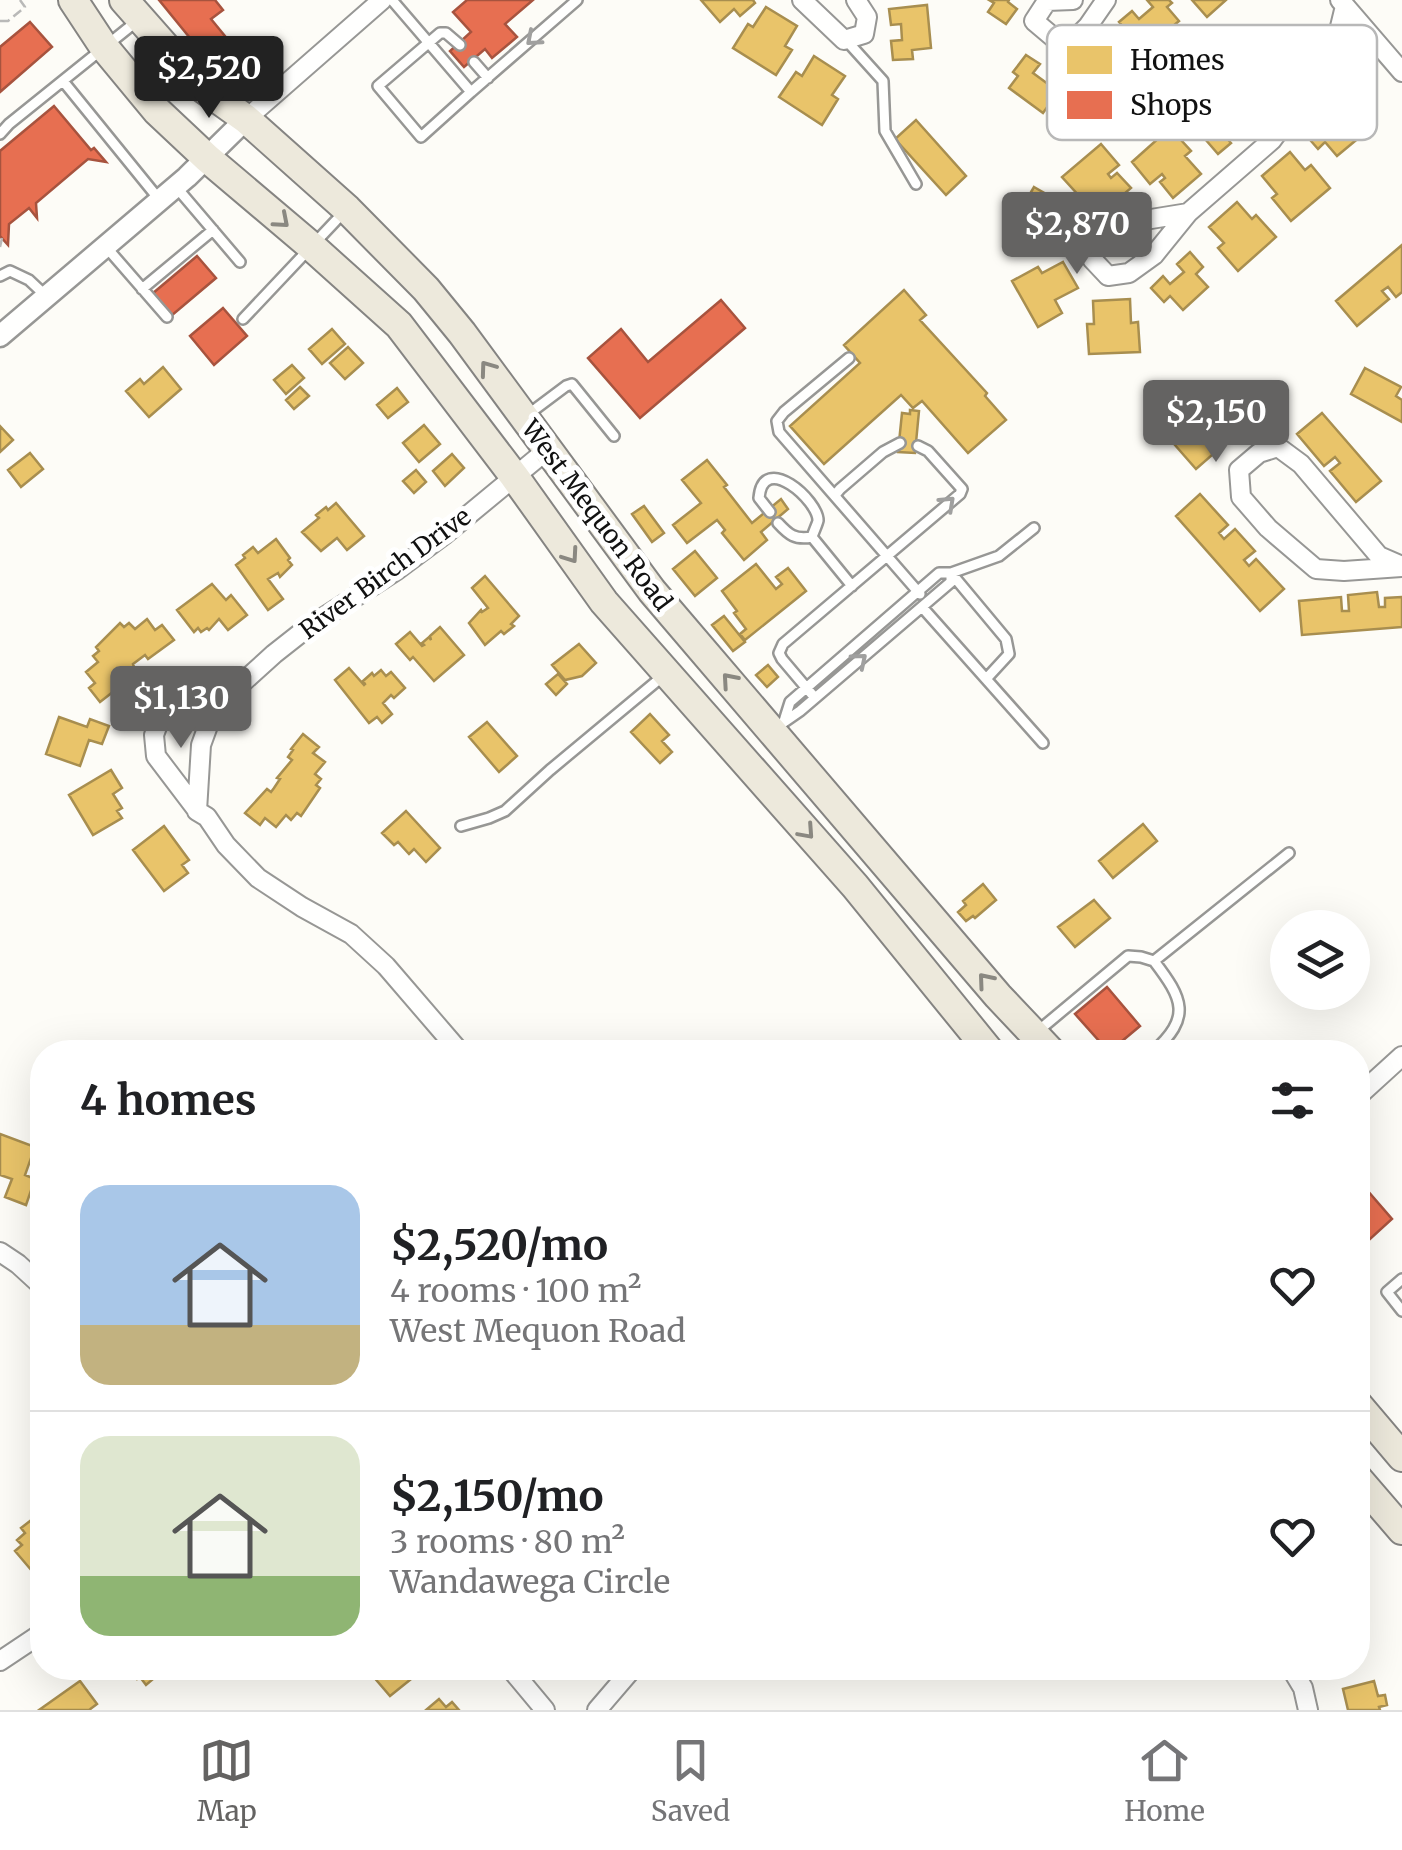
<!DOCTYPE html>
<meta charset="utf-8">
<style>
body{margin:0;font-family:Merriweather,serif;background:#f6f6f6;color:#202124;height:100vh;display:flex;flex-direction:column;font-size:38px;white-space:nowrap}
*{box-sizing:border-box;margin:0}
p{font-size:32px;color:#757577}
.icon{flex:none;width:55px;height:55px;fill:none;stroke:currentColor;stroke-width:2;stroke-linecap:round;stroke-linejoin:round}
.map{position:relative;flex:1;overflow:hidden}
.drawer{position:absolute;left:30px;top:1040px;width:1340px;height:640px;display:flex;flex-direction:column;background:#fff;border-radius:40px;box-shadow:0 10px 40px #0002}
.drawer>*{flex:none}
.buttons{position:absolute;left:1270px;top:910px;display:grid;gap:20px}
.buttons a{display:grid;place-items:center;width:100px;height:100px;border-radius:50%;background:#fff;box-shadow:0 10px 40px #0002;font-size:50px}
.price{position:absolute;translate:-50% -85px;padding:0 22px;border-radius:10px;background:#646362;color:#fff;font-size:32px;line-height:65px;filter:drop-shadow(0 2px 5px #0008)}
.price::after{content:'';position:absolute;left:50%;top:60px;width:30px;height:22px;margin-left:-15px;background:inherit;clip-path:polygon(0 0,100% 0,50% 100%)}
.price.selected{background:#222;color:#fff}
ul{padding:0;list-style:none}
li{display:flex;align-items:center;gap:30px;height:250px;padding:0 50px}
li+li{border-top:2px solid #e0e0e0}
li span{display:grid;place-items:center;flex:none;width:280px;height:200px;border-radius:30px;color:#555}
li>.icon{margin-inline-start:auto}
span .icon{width:120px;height:120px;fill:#fffc;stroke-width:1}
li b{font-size:42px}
h2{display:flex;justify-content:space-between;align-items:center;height:120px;padding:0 50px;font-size:42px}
.menu{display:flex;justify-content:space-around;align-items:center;height:140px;border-top:2px solid #e0e0e0;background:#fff;font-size:28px;color:#757577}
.menu a{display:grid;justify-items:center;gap:5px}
.menu .selected{color:#646362}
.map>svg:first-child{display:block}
</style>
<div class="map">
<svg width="1402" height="1710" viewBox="0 0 1402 1710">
<rect width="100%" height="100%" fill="#fdfcf7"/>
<path fill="#e9c46a" stroke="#a88e4f" stroke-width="2.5" d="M701,0H753L755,3L740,16L734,9L720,22Z
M989,0H1009L1008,2L1017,9L1006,24L988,12L994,3Z
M1147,0H1169L1172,3L1167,7L1179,21L1149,46L1138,32L1132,37L1119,22L1132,11L1139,19L1153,7Z
M1192,0H1226L1207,17Z
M927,5L931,48L912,50L913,59L893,60L891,41L902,40L901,24L891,25L889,9Z
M766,7L797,26L785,46L792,50L776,75L733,48L748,24L753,27Z
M1026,55L1040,64L1033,73L1048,84L1056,74L1070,84L1056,102L1053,99L1043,113L1009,88L1018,76L1013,72Z
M814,56L845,76L832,95L838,99L822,125L779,97L796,72L802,76Z
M1226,96L1239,111L1246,105L1258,119L1245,131L1238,123L1224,135L1231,143L1218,154L1205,139L1213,133L1201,119Z
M1345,99L1358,115L1355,117L1367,131L1337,156L1325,142L1318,149L1304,133L1317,122L1324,130L1339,118L1331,110Z
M916,120L966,176L946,195L895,139Z
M1170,128L1191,151L1185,156L1201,174L1173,198L1160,182L1165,178L1162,174L1150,184L1132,162Z
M1101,144L1119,165L1108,174L1111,178L1117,173L1131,188L1103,212L1087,195L1082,199L1062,177Z
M1290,152L1305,170L1311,165L1330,188L1291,221L1272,198L1277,194L1262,176Z
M1034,187L1060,202L1057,207L1078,219L1059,251L1040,239L1035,247L1008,231Z
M1237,202L1252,219L1256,215L1276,237L1238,271L1218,248L1224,243L1209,227Z
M1402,245V292L1396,297L1388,287L1382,291L1389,299L1357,326L1336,301Z
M1190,252L1203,267L1196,274L1208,287L1183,310L1170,296L1164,302L1151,288L1163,276L1170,284L1184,272L1177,264Z
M1063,262L1078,288L1055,300L1062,313L1038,327L1012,281L1038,267L1042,273Z
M904,290L926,315L920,320L987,393L985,396L1006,420L968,453L922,401L913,408L901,395L824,464L790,426L860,363L844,345Z
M1130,299L1131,323L1138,322L1140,352L1089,354L1087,324H1094L1093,301Z
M332,329L345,344L322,364L309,349Z
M348,347L363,363L345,379L330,363Z
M292,365L304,378L286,394L274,380Z
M163,367L181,389L149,417L126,391L140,379L144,384Z
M1365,368L1401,387L1396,396L1402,400V422L1351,394Z
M1242,386L1264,411L1232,438L1224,428L1218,432L1227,442L1196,469L1174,444Z
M300,387L309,396L294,409L286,400Z
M397,388L408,402L388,418L377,405Z
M910,410L919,411L915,453L898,452L902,413L910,414Z
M1322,413L1381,481L1356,502L1330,471L1340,463L1335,457L1324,466L1297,434Z
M424,425L440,444L419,462L403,443Z
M0,426L13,440L0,452Z
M30,453L43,469L21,487L8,470Z
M452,454L464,468L445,486L433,471Z
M707,460L727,485L724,487L752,523L781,499L788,509L761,532L767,540L744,560L722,533L725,530L717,520L687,543L673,525L701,503L682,480Z
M416,470L426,482L414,493L403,481Z
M1200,494L1228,525L1219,533L1224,539L1235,529L1255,551L1244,560L1249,566L1256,559L1284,589L1260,611L1176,516Z
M336,503L364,536L347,550L337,538L321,551L302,532L319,518L316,515L326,507L328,510Z
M644,506L664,533L652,542L632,514Z
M276,539L290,558L288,560L292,565L280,577L278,573L268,579L283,599L268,610L236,565L245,558L243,555L253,547L258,553Z
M695,551L717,578L695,596L673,569Z
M756,564L776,589L782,584L776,577L788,568L806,591L745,640L740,634L746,629L734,613L737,611L722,591Z
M485,576L519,616L511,624L514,626L504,634L501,631L485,645L469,623L481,610L482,612L488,608L472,588Z
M212,584L226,600L231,595L247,615L228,630L219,619L209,630L207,628L201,632L198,628L194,632L177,610Z
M1377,592L1379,607H1385V598L1402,597V627L1302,635L1299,601L1341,597L1342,611H1349L1348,595Z
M724,616L745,642L733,651L712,625Z
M147,619L155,630L162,625L174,640L148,659L145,655L133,664L134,667L116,681L119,685L114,691L100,702L89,688L95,683L86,672L98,662L93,656L99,651L96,647L120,623L124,627L129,623L135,629Z
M440,627L464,655L434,681L413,657L410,660L396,644L410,632L422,646L424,645L422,643L429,637L431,640L430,636Z
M579,644L596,663L582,676L565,680L552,665Z
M768,665L778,677L767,687L756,675Z
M349,668L364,685L365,684L363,681L372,673L374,676L381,670L386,676L391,672L405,688L394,698L391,695L383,703L392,714L382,723L377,717L369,723L335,680Z
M558,674L567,684L556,695L546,684Z
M650,714L669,735L662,741L672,752L660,763L631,732Z
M59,717L87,727L90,719L109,726L102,744L89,740L80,766L46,754Z
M487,722L517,756L499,772L469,737Z
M303,734L319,747L313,753L325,762L315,774L321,779L316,785L320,788L301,816L297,813L291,820L286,815L276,827L265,818L260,825L245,813L267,789L271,792L274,788L280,779L277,778L292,760L288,757L293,750L291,749Z
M111,770L122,788L113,794L122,808L117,811L122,818L93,835L69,795Z
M406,811L440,848L426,862L414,849L409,854L398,842L394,845L382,833Z
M1143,824L1157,841L1113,878L1099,861Z
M164,826L189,860L182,865L188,873L164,891L133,850Z
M983,884L996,900L975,918L973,916L966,921L958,912L966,905L963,901Z
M1094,900L1110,918L1075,947L1058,927Z
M0,1134L35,1147L25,1175L35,1179L26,1205L5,1197L12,1179L0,1175Z
M42,1519V1561L32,1571L15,1551L22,1545L17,1540L25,1533L21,1528L30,1521L34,1526Z
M127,1668H166L146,1685L140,1677L137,1679Z
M366,1668H410L416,1675L390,1696Z
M80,1681L97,1704L89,1710H39Z
M1374,1681L1378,1696L1385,1695L1387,1705L1379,1707L1380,1710H1348L1343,1689Z
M439,1699L446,1707L452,1702L459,1710H426Z"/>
<path fill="#e76f51" stroke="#a7533e" stroke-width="2.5" d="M159,0H215L223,10L211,19L234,47L212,65Z
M467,0H533L505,24L517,37L492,58L485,49L464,67L450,51L471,32L453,12Z
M30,22L52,47L0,92V47Z
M54,106L91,150L94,148L106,162L88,159L36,203L37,218L29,208L9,224L8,245L0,236V151Z
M197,256L216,278L171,316L152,294Z
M721,300L745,328L640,418L588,358L621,329L648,362Z
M223,308L247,336L214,365L190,336Z
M1107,987L1140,1026L1109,1052L1075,1014Z
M1367,1190L1392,1219L1358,1250V1198Z"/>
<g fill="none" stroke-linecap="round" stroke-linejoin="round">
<g stroke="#979795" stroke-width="14">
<path id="service" d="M392,0L471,92L577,0
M846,40L883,81L885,131L916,184
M460,45L446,33H440L378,86L421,137L471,92
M474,62L488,78
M63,81L158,198
M0,134L9,124L137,21
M177,188L240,262
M107,248L167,317
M0,276L10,271L29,280L46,296
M142,289L213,230
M243,319L344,212
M849,358L784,412L777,421L779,432L920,594
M526,416L566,386L572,384L614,436
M835,495L840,489L883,452L900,443
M770,512L759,498C763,451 819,501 818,521C818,522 812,536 812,537
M778,523C789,535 795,540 812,537
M812,537L852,586
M922,607L1043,743
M986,679L1009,654L1006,639L951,573L999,556L1034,528
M815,698L782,659L779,653L783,644L960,494L962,489L928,451L918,446
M774,729L800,711L951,582V573H939L790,702L784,721
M461,826L489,818L505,811L550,770L663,676
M1038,1031L1128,956L1141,957L1154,961L1289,853
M1153,1052C1192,1017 1183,999 1154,961
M1402,1279L1387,1292L1402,1311"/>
</g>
<g stroke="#979795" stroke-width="22">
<path id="minor" d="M802,0L844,40L864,34L867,17L856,0
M1073,0L1047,1L1034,21L1066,48L1088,26L1106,0
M1340,0L1402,72
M246,119L382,0
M1188,213L1145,220L1098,241L1092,259L1108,276L1129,273L1154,255L1188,213L1272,140L1295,109L1328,76L1345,6
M1402,566L1379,556L1301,464L1278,447L1259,453L1239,470L1241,497L1268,528L1316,569L1344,571L1402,567
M197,810L156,756L154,735L161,716L175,702L192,695L209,696L222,701
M460,1052L386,966L351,934L302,907L258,878L226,845L207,817L197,811L201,745L209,723L222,701L274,654L307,628L397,570L444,535L547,450
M1358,1096L1402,1056
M0,1252L18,1264L42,1286
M0,1661L42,1633
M510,1668L545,1710
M1291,1668L1303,1688L1308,1710
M597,1710L633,1668"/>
</g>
<g stroke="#979795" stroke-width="25">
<path id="tertiary" d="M0,336L187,177L246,119"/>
</g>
<g stroke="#858482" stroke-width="32">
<path id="primary" d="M73,0L104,47L157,111L207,158L311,246L399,325L514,476L604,602L855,886L990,1052
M124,0L200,86L246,119L347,209L426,289L462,333L652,591L998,996L1051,1052
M1358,1405L1402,1457
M1358,1479L1402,1530"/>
</g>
<path stroke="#b9b9b8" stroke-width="2.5" stroke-dasharray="10 5" stroke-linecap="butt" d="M0,21H8L25,7L20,0
M0,247L2,238"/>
<use href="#service" stroke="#fffffe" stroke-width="9"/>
<use href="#minor" stroke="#fffffe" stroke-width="18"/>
<use href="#tertiary" stroke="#fffffe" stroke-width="20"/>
<use href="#primary" stroke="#ede9dc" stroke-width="28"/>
</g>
<defs><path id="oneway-chevron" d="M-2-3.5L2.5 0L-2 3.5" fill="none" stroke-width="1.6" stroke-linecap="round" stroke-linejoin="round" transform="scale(2.5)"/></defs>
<g stroke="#a0a09f">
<use href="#oneway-chevron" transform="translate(533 39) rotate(139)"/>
<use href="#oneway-chevron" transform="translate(948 503) rotate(-43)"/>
<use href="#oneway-chevron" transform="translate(860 660) rotate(-40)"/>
</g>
<g stroke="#8a8881">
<use href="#oneway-chevron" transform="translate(282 221) rotate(41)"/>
<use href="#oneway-chevron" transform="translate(487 368) rotate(-126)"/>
<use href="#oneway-chevron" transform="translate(571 556) rotate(55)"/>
<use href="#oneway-chevron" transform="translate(729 680) rotate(-131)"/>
<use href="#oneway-chevron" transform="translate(807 832) rotate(48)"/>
<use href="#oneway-chevron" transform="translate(985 980) rotate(-130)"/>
</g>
<g text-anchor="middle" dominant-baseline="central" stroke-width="10" stroke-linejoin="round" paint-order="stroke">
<g font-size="25" fill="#111" stroke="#fff">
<text transform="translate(597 515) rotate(53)">West Mequon Road</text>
<text transform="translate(385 573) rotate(-36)">River Birch Drive</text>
</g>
</g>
<rect x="1047" y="25" width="330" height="115" rx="15" fill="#fff" stroke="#b8b8b8" stroke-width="2.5"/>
<rect x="1067" y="46" width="45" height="28" fill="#e9c46a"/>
<rect x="1067" y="91" width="45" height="28" fill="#e76f51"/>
<g font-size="28" fill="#111">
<text x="1130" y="70">Homes</text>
<text x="1130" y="115">Shops</text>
</g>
</svg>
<div class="buttons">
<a><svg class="icon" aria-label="layers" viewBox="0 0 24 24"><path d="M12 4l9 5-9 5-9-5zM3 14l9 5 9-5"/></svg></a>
</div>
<b class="price selected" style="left:209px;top:121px">$2,520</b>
<b class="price" style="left:1077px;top:277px">$2,870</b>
<b class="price" style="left:1216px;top:465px">$2,150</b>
<b class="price" style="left:181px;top:751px">$1,130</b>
<section class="drawer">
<h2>4 homes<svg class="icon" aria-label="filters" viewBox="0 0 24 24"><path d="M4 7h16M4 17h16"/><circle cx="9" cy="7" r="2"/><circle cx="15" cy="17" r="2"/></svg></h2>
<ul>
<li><span style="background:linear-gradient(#a9c7e8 70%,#c2b280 0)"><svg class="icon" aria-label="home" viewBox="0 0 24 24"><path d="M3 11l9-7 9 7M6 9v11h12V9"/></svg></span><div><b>$2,520/mo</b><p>4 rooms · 100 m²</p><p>West Mequon Road</p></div><svg class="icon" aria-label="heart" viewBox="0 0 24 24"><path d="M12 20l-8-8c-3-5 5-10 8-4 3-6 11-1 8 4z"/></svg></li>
<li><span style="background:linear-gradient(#dfe7d0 70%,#8fb573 0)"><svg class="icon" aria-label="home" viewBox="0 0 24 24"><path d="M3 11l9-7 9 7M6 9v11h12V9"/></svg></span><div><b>$2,150/mo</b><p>3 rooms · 80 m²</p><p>Wandawega Circle</p></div><svg class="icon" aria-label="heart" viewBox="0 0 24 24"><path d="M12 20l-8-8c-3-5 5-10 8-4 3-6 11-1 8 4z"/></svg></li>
</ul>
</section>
</div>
<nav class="menu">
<a class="selected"><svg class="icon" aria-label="map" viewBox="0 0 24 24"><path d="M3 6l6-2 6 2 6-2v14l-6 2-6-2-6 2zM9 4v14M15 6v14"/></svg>Map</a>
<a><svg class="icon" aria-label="saved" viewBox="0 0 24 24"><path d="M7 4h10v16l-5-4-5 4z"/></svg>Saved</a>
<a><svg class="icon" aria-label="home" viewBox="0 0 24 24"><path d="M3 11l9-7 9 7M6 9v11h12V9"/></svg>Home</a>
</nav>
